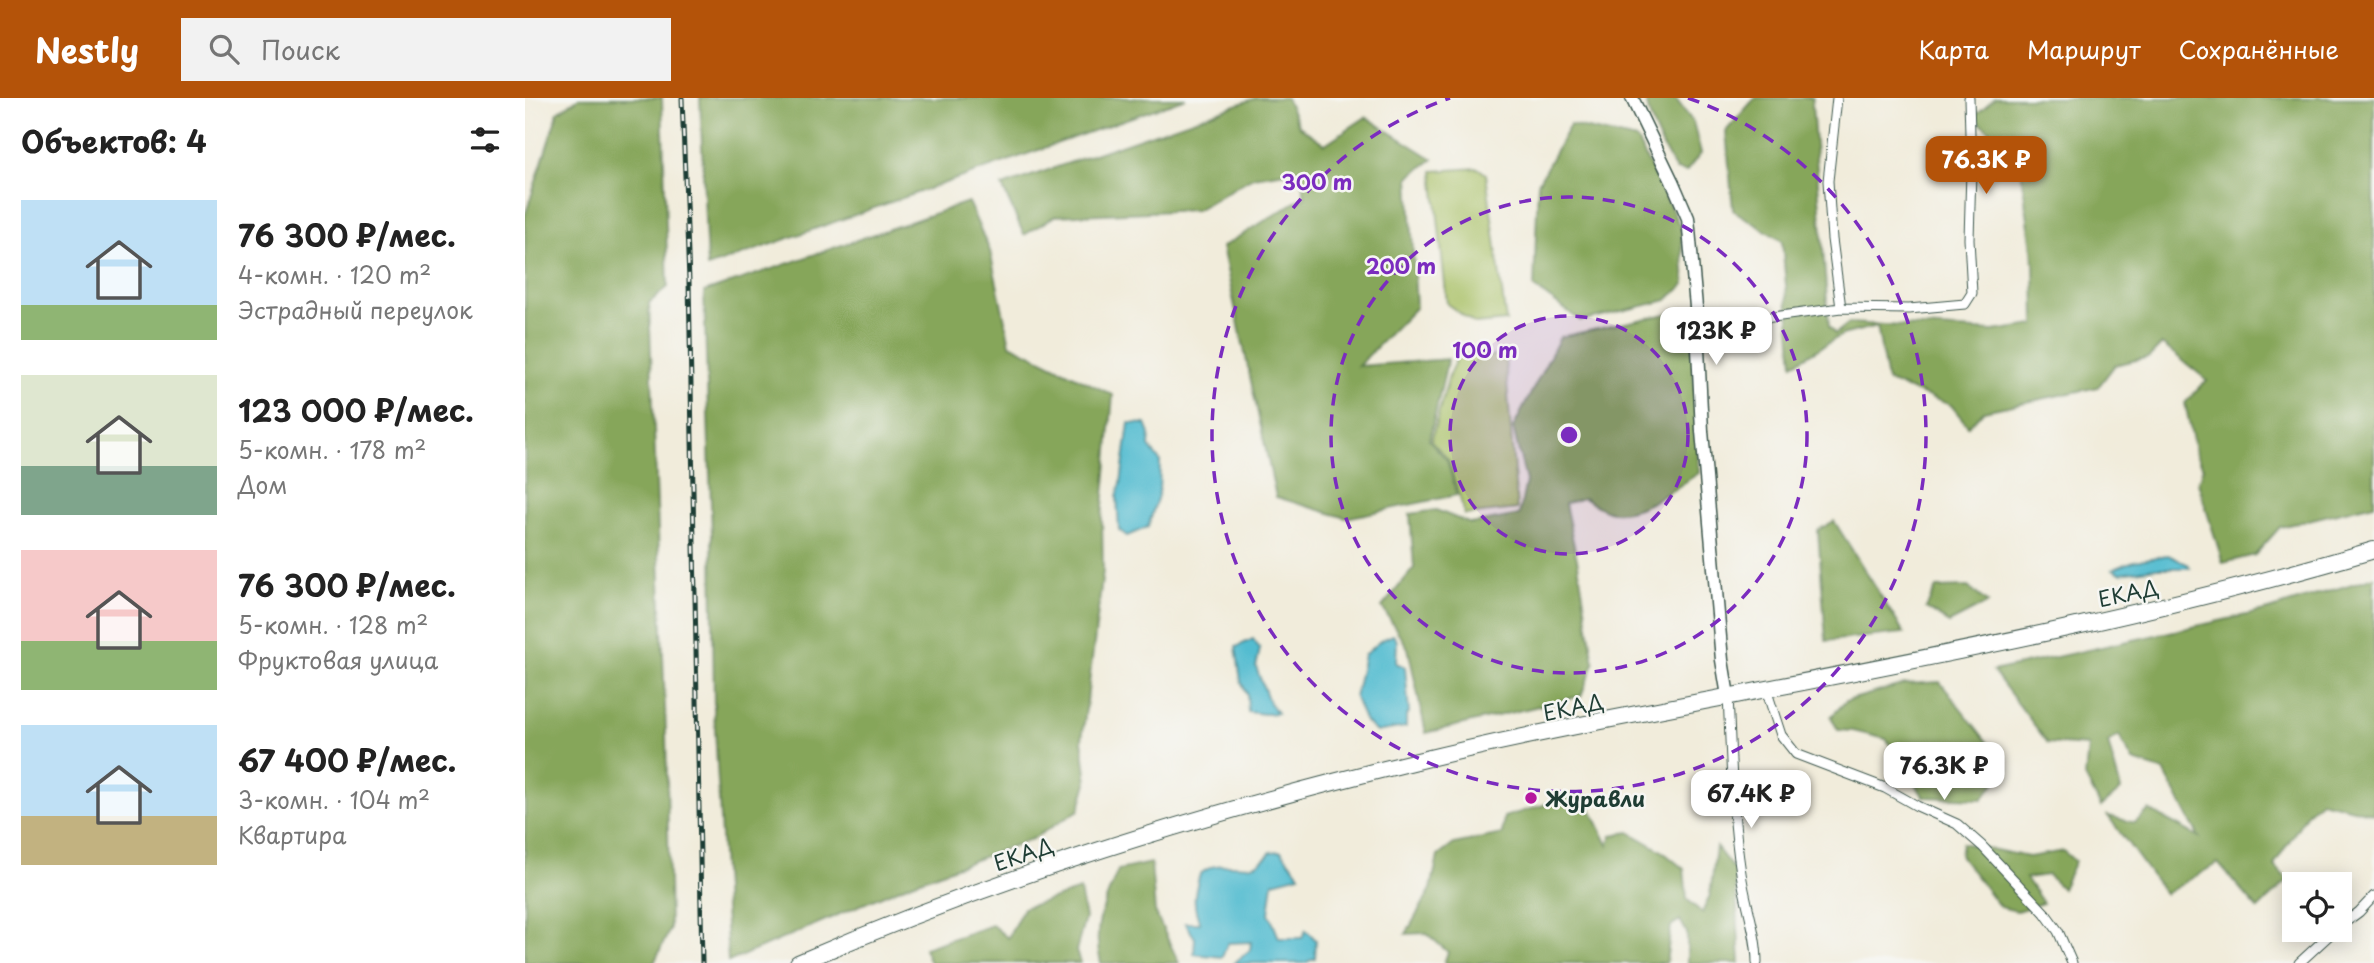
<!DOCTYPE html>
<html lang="ru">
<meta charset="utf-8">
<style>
body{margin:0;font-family:"Playpen Sans",sans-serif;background:#f2f2f2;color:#222;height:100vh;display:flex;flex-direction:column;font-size:26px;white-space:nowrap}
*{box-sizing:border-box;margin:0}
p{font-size:23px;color:#767676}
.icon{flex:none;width:38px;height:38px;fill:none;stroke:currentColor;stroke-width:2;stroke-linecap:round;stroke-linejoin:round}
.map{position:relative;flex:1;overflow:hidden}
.details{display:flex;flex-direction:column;background:#fff;width:525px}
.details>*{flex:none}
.buttons{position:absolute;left:1757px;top:774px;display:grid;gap:14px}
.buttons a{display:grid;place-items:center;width:70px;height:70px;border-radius:0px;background:#fff;box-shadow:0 4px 18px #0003;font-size:35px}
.price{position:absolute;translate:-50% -60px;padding:0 16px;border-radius:14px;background:#fff;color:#222;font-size:23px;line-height:46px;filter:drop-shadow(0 2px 4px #0008)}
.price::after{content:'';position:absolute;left:50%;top:42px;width:21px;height:16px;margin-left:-10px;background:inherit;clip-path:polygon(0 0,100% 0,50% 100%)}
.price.active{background:#b45309;color:#fff}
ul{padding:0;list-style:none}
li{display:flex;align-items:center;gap:21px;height:175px;padding:0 21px}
li span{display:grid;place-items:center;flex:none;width:196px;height:140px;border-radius:0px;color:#555}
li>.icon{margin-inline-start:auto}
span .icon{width:84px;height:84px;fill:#fffc;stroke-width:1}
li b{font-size:30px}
h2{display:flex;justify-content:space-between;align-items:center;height:84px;padding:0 21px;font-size:30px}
header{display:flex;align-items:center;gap:42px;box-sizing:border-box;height:98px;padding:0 35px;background:#b45309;color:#fff}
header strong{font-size:33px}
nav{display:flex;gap:38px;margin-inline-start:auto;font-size:24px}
.search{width:490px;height:63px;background:#f2f2f2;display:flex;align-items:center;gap:18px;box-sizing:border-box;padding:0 24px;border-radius:0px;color:#767676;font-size:26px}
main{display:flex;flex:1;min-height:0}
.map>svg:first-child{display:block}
</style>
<header>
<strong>Nestly</strong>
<div class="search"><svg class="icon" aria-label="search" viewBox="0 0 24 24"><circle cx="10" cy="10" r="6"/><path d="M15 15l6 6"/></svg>Поиск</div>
<nav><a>Карта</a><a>Маршрут</a><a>Сохранённые</a></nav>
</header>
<main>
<section class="details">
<h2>Объектов: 4<svg class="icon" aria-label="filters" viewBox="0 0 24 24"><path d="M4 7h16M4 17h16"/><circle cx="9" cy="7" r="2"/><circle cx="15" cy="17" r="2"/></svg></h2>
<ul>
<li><span style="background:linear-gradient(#bfe0f5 75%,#8fb573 0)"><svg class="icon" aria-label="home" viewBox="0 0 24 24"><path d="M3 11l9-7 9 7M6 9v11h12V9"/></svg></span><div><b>76 300 ₽/мес.</b><p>4-комн. · 120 m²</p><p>Эстрадный переулок</p></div></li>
<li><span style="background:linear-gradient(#dfe7d0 65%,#7fa58c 0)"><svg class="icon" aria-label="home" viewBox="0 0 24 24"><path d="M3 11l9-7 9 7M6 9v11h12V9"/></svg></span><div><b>123 000 ₽/мес.</b><p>5-комн. · 178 m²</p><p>Дом</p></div></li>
<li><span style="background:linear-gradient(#f6c9c9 65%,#8fb573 0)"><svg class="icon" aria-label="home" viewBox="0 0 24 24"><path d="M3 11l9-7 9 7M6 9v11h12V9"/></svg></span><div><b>76 300 ₽/мес.</b><p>5-комн. · 128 m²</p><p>Фруктовая улица</p></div></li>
<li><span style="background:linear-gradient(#bfe0f5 65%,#c2b280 0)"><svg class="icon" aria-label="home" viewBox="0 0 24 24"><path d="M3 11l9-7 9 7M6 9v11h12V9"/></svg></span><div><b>67 400 ₽/мес.</b><p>3-комн. · 104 m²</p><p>Квартира</p></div></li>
</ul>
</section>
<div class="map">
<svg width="1849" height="865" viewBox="0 0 1849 865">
<rect width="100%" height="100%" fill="#f6f6f2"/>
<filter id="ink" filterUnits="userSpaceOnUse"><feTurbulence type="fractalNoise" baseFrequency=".0143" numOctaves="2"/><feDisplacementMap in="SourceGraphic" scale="14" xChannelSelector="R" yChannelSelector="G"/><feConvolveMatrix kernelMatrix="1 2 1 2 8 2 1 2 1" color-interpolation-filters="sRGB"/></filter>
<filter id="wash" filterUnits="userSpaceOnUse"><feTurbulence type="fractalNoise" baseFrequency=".00686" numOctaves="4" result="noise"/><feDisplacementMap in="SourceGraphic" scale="28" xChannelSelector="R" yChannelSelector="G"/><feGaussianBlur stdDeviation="1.57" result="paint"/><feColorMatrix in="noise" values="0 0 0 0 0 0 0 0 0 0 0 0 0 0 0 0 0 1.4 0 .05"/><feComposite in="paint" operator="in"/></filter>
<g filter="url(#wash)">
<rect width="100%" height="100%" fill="#f1ecdb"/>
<path fill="#a8c065" stroke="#647e4c" stroke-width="2" d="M953,70L961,76L981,223L950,226L922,206L908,73Z
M933,257L980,258L992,411L940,417L923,361L906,343L925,274Z"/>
<path fill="#86a65a" stroke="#527247" stroke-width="2" d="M54,0H137L143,189L124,205L141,634L145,831L129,865H0V118L33,14Z
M175,0H661L182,169Z
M731,0H761L774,28L800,46L841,19L908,61L884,79L891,209L833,268L923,261L904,342L922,362L932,397L821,420L751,399L697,149L780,98L774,72L728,79L671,112L530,118L499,137L477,88Z
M1121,0H1150L1168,24L1176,55L1161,74L1151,72C1138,51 1124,25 1121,0Z
M1230,0H1288L1287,6L1304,229L1310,236L1324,225L1468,233L1510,227L1509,165L1494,57L1448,19L1470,0H1849V406L1755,429L1730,457L1698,465L1673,385L1678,369L1671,357L1660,305L1682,282L1637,246L1624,259L1590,267L1573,289L1459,313L1443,328L1426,307L1362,283L1352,228L1317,237L1268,266L1257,143L1208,112L1201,33Z
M1045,27L1112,42L1156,130L1160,186L1142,202L1056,223L1009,189L1013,85Z
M443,104L465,153L485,246L588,297L577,420L578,473L557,642L562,685L554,712L507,741L387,785L203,864L189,613L187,439L179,194Z
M1155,213L1166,221L1174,375C1150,390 1111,421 1083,413C1075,411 1066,404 1058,400L1040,406L1053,466L1069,565L1056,598L901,635L883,550L857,509L889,470L885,416L911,412L946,426L994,417L1001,383L988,330L1035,239Z
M1309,423L1379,535L1301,543L1293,432Z
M1849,479V716L1796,703L1783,714L1749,767L1763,782L1733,811L1693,765L1640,796L1583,718L1610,725L1624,712L1674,739L1639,673L1608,663L1594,638L1583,645L1596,692L1576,709L1560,679L1563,648L1523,645L1468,573L1744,512Z
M1443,489L1463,505L1424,525L1401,510L1411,490Z
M1415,584L1482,669L1457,701L1399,699L1361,641L1328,633L1313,632L1306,619L1321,603L1380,586Z
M1058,695L1083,747L1087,737L1104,734L1137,753L1159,771L1162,801L1177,815L1185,797L1191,749L1210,773L1215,865H1162V835L1155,822L1146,828L1141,865H919L923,854L901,835L881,836L906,791L913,758L929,746L977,736L979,719Z
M1437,745L1504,759L1538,753L1550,763L1537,791L1523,777L1501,780L1518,805L1492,813L1475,809L1435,757Z
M626,765L630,814L654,865H576C566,829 580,805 593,772Z
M555,792L560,820L551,853L555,865H405L399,850L467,827L483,840L498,810Z"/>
<path fill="#53bcd0" stroke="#397c82" stroke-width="2" d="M604,325L621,326L625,336L624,348L635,363L634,394L623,429L602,438L594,432L592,398L596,385Z
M1643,457L1662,466L1665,470H1631L1595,475L1588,471L1609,463Z
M868,537L872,543L871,565L880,569L884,615L881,617V629L851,634L839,622L830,600L839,557L855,543Z
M728,541L735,551L731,569L744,604L752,615L740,616L723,614L722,596L716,583L711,549Z
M756,753L775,777L748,784L744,815L754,840H777L781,832L791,842L790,860L780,865H709L725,852L726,844L703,845L697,859L669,856L670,840L660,825H675C667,807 669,795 675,776C680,773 686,768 691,768C716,763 726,777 746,754Z"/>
</g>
<g filter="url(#ink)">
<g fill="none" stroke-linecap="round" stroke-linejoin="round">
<g stroke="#3e574d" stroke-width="11">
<path id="street" d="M1312,0L1303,83L1307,141L1316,210
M1172,229L1316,210L1384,211L1440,206L1447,195L1444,141L1446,73L1444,0
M1241,591L1256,637L1271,656L1360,690L1392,708L1432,726L1457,748L1520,815L1533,833L1547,865
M1203,598C1206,657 1207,717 1216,775C1220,805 1232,835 1232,865
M1815,828L1834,814L1849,798
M1774,865L1811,831"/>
</g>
<g stroke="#3e574d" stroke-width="15">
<path id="secondary" d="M1107,0L1147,83L1163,120L1171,209L1177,333L1197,562L1203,598"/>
</g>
<g stroke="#3e574d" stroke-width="18">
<path id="highway" d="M273,865C472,779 678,715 888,664C1005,635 1124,614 1242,591C1445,552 1650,511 1849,452"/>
</g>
<use href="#street" stroke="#fff" stroke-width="9"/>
<use href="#secondary" stroke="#fff" stroke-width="12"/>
<use href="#highway" stroke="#fff" stroke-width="16"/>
<g stroke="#1f3d34" stroke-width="5">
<path id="rail" d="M157,0L164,183L177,865"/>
</g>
<use href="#rail" stroke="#f6f6f2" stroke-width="2.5" stroke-dasharray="8" stroke-linecap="butt"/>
</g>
</g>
<circle cx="1044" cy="337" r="119" fill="#7b2cbf" fill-opacity=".12"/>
<g fill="none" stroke="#7b2cbf" stroke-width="3.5" stroke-dasharray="12 9">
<circle cx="1044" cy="337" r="119"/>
<circle cx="1044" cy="337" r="238"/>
<path d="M1163 0A357 357 0 1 1 925 0"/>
</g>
<circle fill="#b5179e" stroke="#f6f6f2" stroke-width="2.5" cx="1006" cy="700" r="7"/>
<g text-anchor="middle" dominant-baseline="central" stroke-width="5" stroke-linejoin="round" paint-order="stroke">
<g font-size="21" fill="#1f3d34" stroke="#f6f6f2">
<text transform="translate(1603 494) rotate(-12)">ЕКАД</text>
<text transform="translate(1048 608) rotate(-12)">ЕКАД</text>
<text transform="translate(498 755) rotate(-19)">ЕКАД</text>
</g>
<g font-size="21" font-weight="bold" fill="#1f3d34" stroke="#f6f6f2" text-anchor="start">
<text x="1020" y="700">Журавли</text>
</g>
</g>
<circle cx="1044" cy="337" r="10" fill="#7b2cbf" stroke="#f6f6f2" stroke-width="3.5"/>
<g font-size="21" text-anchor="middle" font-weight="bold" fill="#7b2cbf" stroke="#f6f6f2" stroke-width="5" stroke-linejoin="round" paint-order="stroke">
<text x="792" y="92">300 m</text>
<text x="876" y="176">200 m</text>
<text x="960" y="260">100 m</text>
</g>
</svg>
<div class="buttons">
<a><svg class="icon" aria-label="locate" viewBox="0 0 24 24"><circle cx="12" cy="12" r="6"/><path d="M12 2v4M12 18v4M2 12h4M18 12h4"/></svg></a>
</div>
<b class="price active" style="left:1461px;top:98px">76.3K ₽</b>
<b class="price" style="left:1191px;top:269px">123K ₽</b>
<b class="price" style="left:1419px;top:704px">76.3K ₽</b>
<b class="price" style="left:1226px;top:732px">67.4K ₽</b>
</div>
</main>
